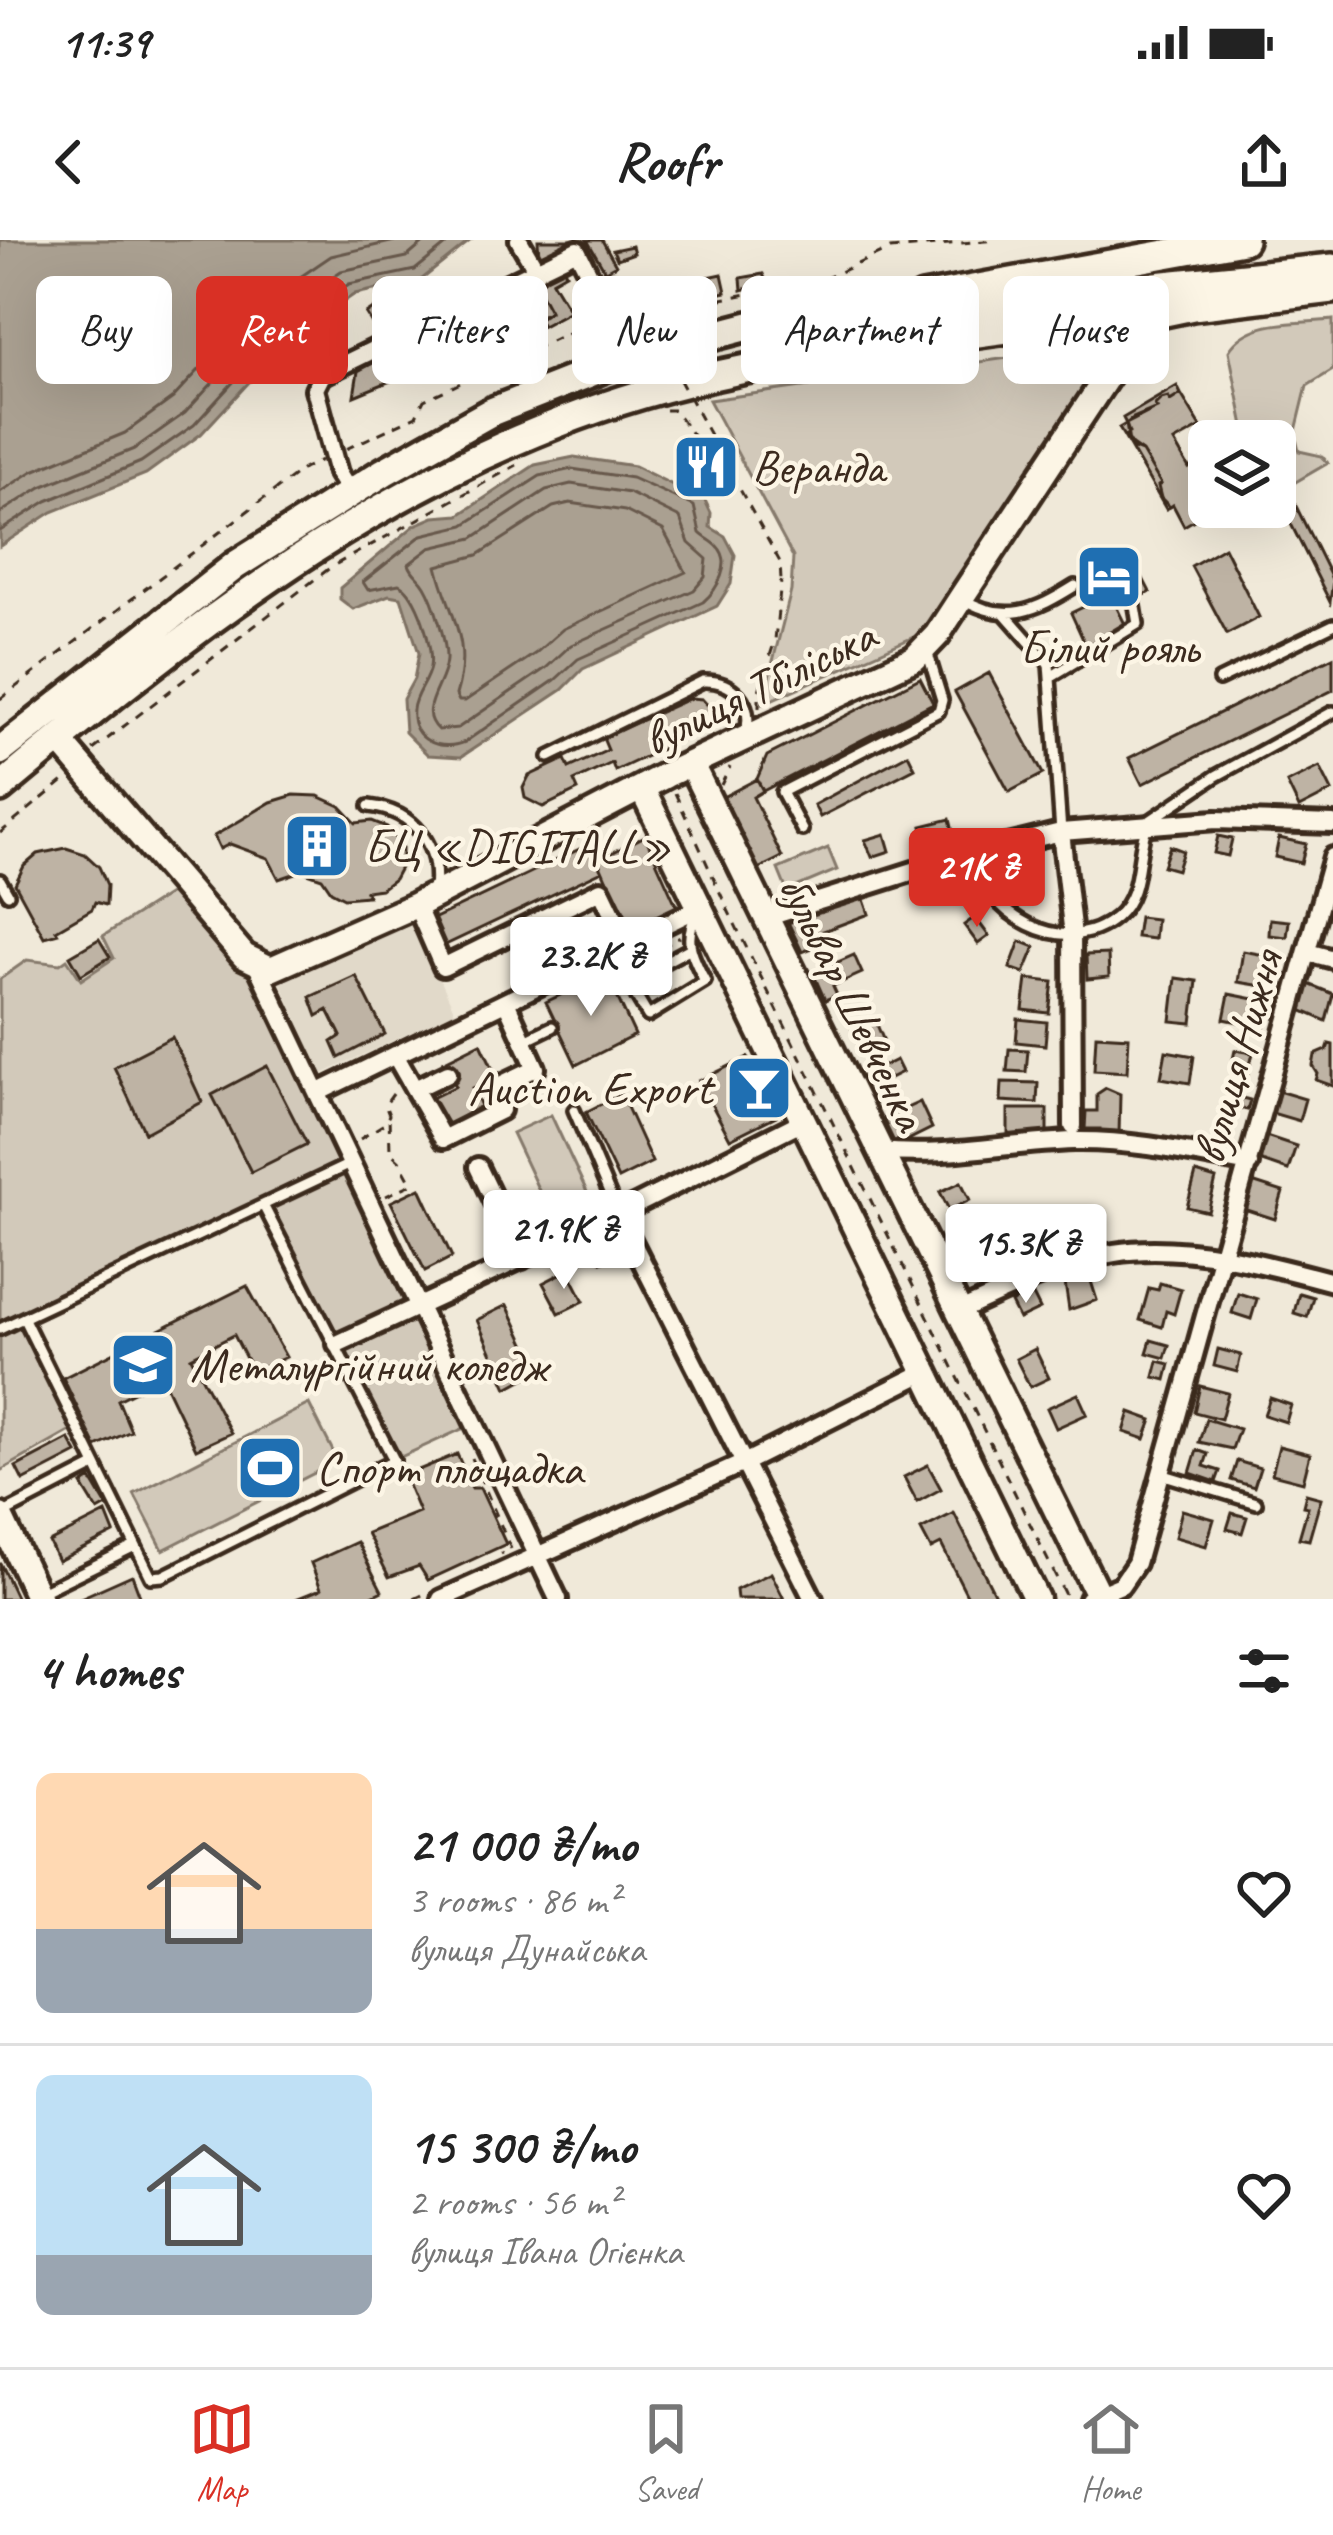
<!DOCTYPE html>
<meta charset="utf-8">
<style>
body{margin:0;font-family:Caveat,sans-serif;background:#f2f2f2;color:#222;height:100vh;display:flex;flex-direction:column;font-size:45px;white-space:nowrap}
*{box-sizing:border-box;margin:0}
p{font-size:39px;color:#767676}
.icon{flex:none;width:66px;height:66px;fill:none;stroke:currentColor;stroke-width:2;stroke-linecap:round;stroke-linejoin:round}
.map{position:relative;height:1359px;overflow:hidden}
.drawer{display:flex;flex-direction:column;background:#fff;flex:1}
.drawer>*{flex:none}
.top-card{position:absolute;left:36px;top:36px;width:1263px;height:108px;display:flex;gap:24px}
.fabs{position:absolute;left:1188px;top:180px;display:grid;gap:24px}
.fabs a{display:grid;place-items:center;width:108px;height:108px;border-radius:18px;background:#fff;box-shadow:0 12px 48px #0002;font-size:60px}
.price{position:absolute;translate:-50% -102px;padding:0 27px;border-radius:12px;background:#fff;color:#222;font-size:39px;line-height:78px;filter:drop-shadow(0 3px 6px #0008)}
.price::after{content:'';position:absolute;left:50%;top:72px;width:36px;height:27px;margin-left:-18px;background:inherit;clip-path:polygon(0 0,100% 0,50% 100%)}
.price.current{background:#d93025;color:#fff}
ul{padding:0;list-style:none}
li{display:flex;align-items:center;gap:36px;height:300px;padding:0 36px}
li+li{border-top:3px solid #e0e0e0}
li span{display:grid;place-items:center;flex:none;width:336px;height:240px;border-radius:18px;color:#555}
li>.icon{margin-inline-start:auto}
span .icon{width:144px;height:144px;fill:#fffc;stroke-width:1}
li b{font-size:51px}
h2{display:flex;justify-content:space-between;align-items:center;height:144px;padding:0 36px;font-size:51px}
.chip{padding:0 42px;border-radius:18px;background:#fff;box-shadow:0 12px 48px #0002;font-size:42px;line-height:108px}
.chip.current{background:#d93025;color:#fff}
.status{display:flex;justify-content:space-between;align-items:center;height:84px;padding:0 60px;background:#fff;direction:ltr}
.status svg{height:33px;fill:currentColor}
header{display:flex;justify-content:space-between;align-items:center;height:156px;padding:0 36px;background:#fff;font-size:54px;font-weight:700}
.tabs{display:flex;justify-content:space-around;align-items:center;height:168px;border-top:3px solid #e0e0e0;background:#fff;font-size:33px;color:#767676}
.tabs a{display:grid;justify-items:center;gap:6px}
.tabs .current{color:#d93025}
.map>svg:first-child{display:block}
</style>
<div class="status"><b>11:39</b><svg viewBox="0 0 49 12"><path d="M0 12V9h3v3zM5 12V6h3v6zM10 12V3h3v9zM15 12V0h3v12zM26 1h20v11H26zM47 4h2v5h-2z"/></svg></div>
<header><svg class="icon" aria-label="back" viewBox="0 0 24 24"><path d="M15 5l-7 7 7 7"/></svg>Roofr<svg class="icon" aria-label="share" viewBox="0 0 24 24"><path d="M12 15V3M7 8l5-5 5 5M5 13v7h14v-7"/></svg></header>
<div class="map">
<svg width="1333" height="1359" viewBox="0 0 1333 1359">
<rect width="100%" height="100%" fill="#f0e9d9"/>
<filter id="ink" filterUnits="userSpaceOnUse"><feTurbulence type="fractalNoise" baseFrequency=".00833" numOctaves="2"/><feDisplacementMap in="SourceGraphic" scale="24" xChannelSelector="R" yChannelSelector="G"/><feConvolveMatrix kernelMatrix="1 2 1 2 8 2 1 2 1" color-interpolation-filters="sRGB"/></filter>
<g filter="url(#ink)">
<path fill="#e1d9c9" d="M411,675L455,772L322,834L278,737Z"/>
<path fill="#d2c9ba" stroke="#867a6c" stroke-width="3" d="M1333,80V130L1307,146L1295,195L1299,211L1322,216L1328,223L1275,254V201H1247L1229,111C1249,78 1298,84 1333,80Z
M1101,105L1096,134L918,395L762,464L791,351L793,317L709,160Z
M597,141L601,148L499,189L401,239L397,235L498,181Z
M828,608L837,630L787,651L778,629Z
M183,645L244,716L475,1183L394,1220L262,965L24,1079L76,1188L0,1231V739L27,720L60,724L67,719L81,740L114,718L103,696Z
M551,875L587,952L548,970L512,893Z
M309,1164L338,1221L163,1310L134,1254Z"/>
<path fill="#aaa091" stroke="#7e7163" stroke-width="3" d="M0,0H471L421,40L355,54L289,99L201,194L146,234L52,272L0,306Z
M574,217L634,226L687,252L702,254L711,273L710,287L725,296L735,315L731,344L717,366L583,429L562,450L461,517L428,515L405,492L403,459L414,439L419,413L401,357L389,355L353,369L340,359V348L415,285L434,277L459,275L535,225Z"/>
<g fill="none" stroke-linecap="round" stroke-linejoin="round">
<path stroke="#67594c" stroke-width="3" d="M572,229L632,238L694,266L700,293C705,298 712,301 717,306C734,323 716,351 703,362L578,419L555,440L465,502C442,512 410,501 413,470C414,454 427,443 430,427C434,407 417,352 399,344L368,350L363,342L422,295L464,285L540,236Z
M571,244L629,253L680,278L689,303L707,319L705,337L694,350L571,405L546,428L458,488L438,490C415,470 445,445 446,420C447,403 434,361 425,346C419,336 412,334 409,324L430,308L473,298L546,250Z
M0,252L33,231L125,193L173,158L259,65L331,16L399,0
M570,263L625,271L663,290L686,332L563,389L536,413L465,461H459L456,455C473,400 449,375 437,326L478,315L553,267Z
M0,273L41,247L134,209L185,173L271,79L341,31L407,17L427,0
M0,291L47,261L141,222L194,185L281,90L349,44L415,30L452,0"/>
</g>
<path fill="#beb3a4" stroke="#3b2a1e" stroke-width="3" d="M538,0H571L572,2L539,17Z
M587,0H602L616,25L605,31Z
M632,6L634,13L617,19L613,10Z
M564,29L566,33L552,41L570,71L542,86L538,79L550,71L534,41Z
M605,31L623,33L620,49L614,52Z
M722,34L726,52L679,62L680,43Z
M763,34L767,43L742,50L741,38Z
M534,41L550,71L533,80L538,90L529,96L526,91L511,99L505,90L507,58Z
M668,43L671,57L638,67L634,51Z
M400,51L417,76L382,99L366,74Z
M499,55V59L504,60L497,86L505,99L496,109H487L488,118L465,122L445,134L421,100Z
M403,107L408,122L388,130L393,140L354,156L358,131Z
M1177,146L1181,154L1170,161L1168,157L1161,159L1155,165L1157,168L1126,184L1123,178Z
M1181,154L1201,187L1174,202L1189,228L1192,226L1213,269L1184,286L1173,265L1170,267L1161,258L1158,246L1161,244L1142,212L1134,209L1126,195L1129,193L1126,184L1133,178L1157,168L1155,165L1161,159L1168,157L1170,161Z
M1126,184L1129,203L1142,212L1161,244L1158,246L1161,258L1170,267L1166,269L1119,188Z
M708,205L726,237L703,250L685,218Z
M1287,248L1333,341L1330,362L1282,266L1267,273L1264,267H1275V255Z
M1224,307L1259,377L1227,394L1191,326Z
M1135,323L1150,352L1117,368L1126,386L1086,406L1071,373L1104,357L1097,342Z
M1333,417V450L1142,544L1129,518Z
M989,433L1043,534L1009,552L955,452Z
M920,438L933,463L763,551L757,539L767,516Z
M691,458L702,459L712,470L711,482L702,490L615,531L612,523L574,541L578,550L543,567L525,558L523,548L529,536L565,519L569,528L608,510L603,498Z
M908,514L915,528L820,577L814,565Z
M1320,527L1332,551L1299,568L1287,543Z
M757,539L763,551L753,557L782,617L758,629L723,557Z
M294,555L318,556L340,566L356,583L372,581L387,587L402,607V624L394,639L381,649L366,651L368,656L344,658L331,651L322,638L302,631L279,639L268,618L230,604L220,609L214,596L271,562Z
M950,579L954,596L926,603L922,586Z
M885,594L890,611L872,617L865,600Z
M645,596L677,667L629,692L598,620Z
M1218,596L1232,599L1228,616L1214,613Z
M1279,598L1306,604L1301,623L1275,617Z
M588,605L602,631L439,708L427,682Z
M1170,606L1183,611L1177,630L1163,626Z
M66,608L85,614L99,627L107,645L106,665L95,662L92,669L56,690L58,693L44,697L15,644L24,626L38,614Z
M953,637L963,651L944,665L934,651Z
M862,654L869,674L821,692L825,703L802,712L787,680Z
M975,677L989,696L978,704L964,685Z
M1139,677L1156,679L1154,699L1136,697Z
M1270,679L1289,681L1287,697L1269,695Z
M592,686L599,701L584,709L576,694Z
M99,699L110,717L81,735L70,716Z
M1020,701L1035,707L1024,733L1010,728Z
M1243,711L1275,717L1269,747L1238,742Z
M1108,714L1109,737L1087,739L1086,715Z
M854,715L862,733L833,746L837,755L825,760L813,733Z
M528,721L533,735L521,740L516,726Z
M606,733L635,795L576,825L546,762Z
M356,736L385,794L339,818L332,802L341,796L328,770L317,776L310,757Z
M1176,738L1197,741L1192,783L1171,781Z
M1027,739L1053,742L1049,773L1023,770Z
M1306,743L1333,754L1326,781L1296,768Z
M1229,754L1269,762L1264,787L1224,779Z
M1018,779L1047,782L1045,805L1016,802Z
M875,780L883,799L860,809L852,790Z
M1096,795L1129,797L1127,832L1094,830Z
M172,797L202,862L145,893L114,827Z
M481,803L497,837L473,848L481,866L444,887L430,859L456,846L443,822Z
M1329,804L1333,805V846L1316,840L1318,834L1313,826L1315,815L1327,810Z
M1009,809L1028,810L1026,832L1007,831Z
M1235,810L1253,813L1248,833L1231,829Z
M1166,811L1194,816L1190,843L1161,838Z
M748,817L776,876L730,899L699,841Z
M896,820L902,832L878,844L872,832Z
M267,826L307,904L251,932L212,855Z
M1002,842L1038,843L1037,863L1001,861Z
M1106,848L1120,854L1119,895H1100V889H1085L1086,871H1097V854Z
M1278,851L1305,859L1299,881L1272,873Z
M621,854L652,922L618,939L586,872Z
M1235,856L1250,860L1247,870L1232,866Z
M920,862L932,888L896,906L883,879Z
M1008,869H1047V900H1008Z
M1266,896L1296,906L1288,930L1259,920Z
M1196,933L1216,939L1208,972L1187,967Z
M961,942L970,960L949,970L940,952Z
M1252,942L1283,952L1275,979L1244,969Z
M420,948L452,1017L425,1031L391,962Z
M1021,974L1027,996L1012,1000L1006,978Z
M612,1002L617,1016L601,1022L596,1008Z
M568,1030L584,1061L559,1073L543,1043Z
M1089,1035L1097,1060L1069,1070L1065,1043Z
M1160,1043L1181,1049L1174,1074L1166,1071L1162,1087L1140,1080L1149,1048L1158,1050Z
M247,1046L286,1117L253,1132L234,1095L191,1117L231,1193L196,1209L162,1138L118,1160L131,1191L96,1207L63,1138Z
M1032,1053L1040,1069L1019,1079L1011,1063Z
M1238,1053L1257,1059L1251,1079L1232,1073Z
M1299,1053L1313,1057L1307,1077L1294,1073Z
M507,1065L538,1131L507,1148L477,1080Z
M1151,1100L1169,1105L1165,1118L1147,1113Z
M1035,1109L1049,1138L1030,1147L1016,1119Z
M1218,1109L1241,1115L1237,1132L1214,1126Z
M1158,1121L1170,1124L1166,1140L1154,1137Z
M1200,1146L1228,1153L1221,1179L1194,1172Z
M1078,1154L1087,1174L1056,1188L1047,1168Z
M1270,1158L1291,1165L1286,1182L1264,1175Z
M1130,1172L1152,1180L1145,1199L1124,1192Z
M1206,1179L1239,1189L1232,1209L1199,1202Z
M69,1199L77,1213L23,1241L16,1227Z
M1279,1206L1310,1214L1303,1242L1272,1234Z
M1197,1210L1208,1214L1204,1226L1220,1231L1216,1242L1190,1233Z
M457,1214L472,1248H480L506,1304L428,1340L419,1326L389,1337L367,1293L419,1272L404,1236Z
M1237,1221L1260,1228L1254,1247L1231,1240Z
M928,1225L941,1249L917,1262L904,1237Z
M91,1239L107,1266L98,1271L82,1245Z
M1306,1254L1321,1258L1309,1300L1299,1298L1308,1267L1303,1266Z
M1182,1270L1214,1279L1206,1306L1175,1297Z
M106,1273L114,1293L58,1321L49,1302Z
M954,1273L997,1359H964L968,1357L941,1304L931,1309L921,1290Z
M1232,1273L1247,1277L1242,1293L1227,1289Z
M357,1302L382,1351L366,1359H296L321,1349L311,1323Z
M0,1323L17,1359H0Z
M771,1333L784,1359H737L736,1350Z
M132,1335L141,1359H78Z"/>
<g fill="none" stroke-linecap="round" stroke-linejoin="round">
<g stroke="#3b2a1e" stroke-width="18">
<path id="lane" d="M961,358C1006,385 1035,371 1075,346
M1005,374L1049,424L1061,592
M1052,436L1138,384L1135,366
M1219,440L1333,385
M549,517L703,441C733,440 754,463 746,492
M369,566C414,571 440,605 435,649
M802,590L782,552L939,471L942,460L927,411
M973,614C982,673 1064,722 1116,677C1144,653 1135,613 1148,582L1216,536L1333,472
M0,640L8,654
M689,709L628,742L648,776L705,741C692,716 682,698 698,672
M523,801L552,787
M574,870L618,974
M24,1079L151,1337L163,1336L394,1220L263,965
M0,1089L352,923
M1161,1234L1256,1263
M0,1275L95,1226
M37,1354L135,1306"/>
</g>
<g stroke="#3b2a1e" stroke-width="26">
<path id="street" d="M519,0L537,31
M350,253L338,233L315,149L322,135L577,10L630,117
M1061,592L1072,687L1073,886
M416,665L443,727L601,650L627,704
M765,678L955,618L1061,592L1216,580L1333,584
M1307,712L1333,719
M257,726L558,1359
M395,815L443,899L501,870L492,849L536,828L506,762
M417,848L448,833
M319,852L701,667
M879,911C944,918 1009,903 1074,901C1133,900 1190,913 1249,924
M478,927L522,1019
M618,974L813,1359
M958,1072C1008,1050 1060,1022 1114,1013C1184,1002 1266,1024 1333,1042
M337,1104L618,974L803,881
M441,1359L744,1223L927,1131
M1088,1359L1121,1345L1136,1323L1333,617"/>
</g>
<g stroke="#3b2a1e" stroke-width="33">
<path id="secondary" d="M58,499L244,716L271,729L416,665L666,535L915,418L937,395L961,358L1124,111L1141,77
M691,524L1100,1359
M643,551L1036,1359
M0,1276L39,1359"/>
</g>
<g stroke="#3b2a1e" stroke-width="36">
<path id="primary" d="M923,58L1243,0
M0,511L236,325L384,232L491,172L630,117L749,86L1016,68L1155,46L1333,28
M0,548C201,380 407,218 664,148C795,113 933,100 1067,81L1114,75L1141,77L1193,66L1333,49"/>
</g>
<path stroke="#3b2a1e" stroke-width="3" stroke-dasharray="9 9" stroke-linecap="butt" d="M631,82L675,68L824,39L890,9L996,0
M665,170H675L699,204
M346,209L416,176L424,160L596,80
M0,459L303,229L321,220
M759,468V451L775,400L781,341
M93,510L331,327L517,225
M721,545L730,527
M675,553L727,668L1067,1359
M0,593L67,538
M631,726L680,697
M360,899L384,884L389,875L385,865L396,850
M386,956L412,944L399,920L390,912L389,875
M472,1218L511,1309L501,1314
M414,1359L429,1352"/>
<use href="#lane" stroke="#fcf5e5" stroke-width="9"/>
<use href="#street" stroke="#fcf5e5" stroke-width="16"/>
<use href="#secondary" stroke="#fcf5e5" stroke-width="24"/>
<use href="#primary" stroke="#fcf5e5" stroke-width="27"/>
<path stroke="#3b2a1e" stroke-width="3" stroke-dasharray="9 9" stroke-linecap="butt" d="M645,77L780,322L781,341"/>
</g>
</g>
<defs>
<g id="restaurant-square" transform="scale(3.45)"><rect x="-9" y="-9" width="18" height="18" rx="4" fill="#1f6fb2" stroke="#fcf5e5"/><path d="M-5-6h1v4h1v-4h1v4h1v-4h1v5L-1.5 .5V6h-2V.5L-5-1ZM5-6V6H3V1.5H1.5Q1.5-4 5-6Z" fill="#fff"/></g>
<g id="hotel-square" transform="scale(3.45)"><rect x="-9" y="-9" width="18" height="18" rx="4" fill="#1f6fb2" stroke="#fcf5e5"/><path d="M-6-4.5h1.5V1H6V5H4.5V3h-9V5H-6ZM-4 0a1.8 1.8 0 1 1 3.6 0ZM.5 0V-2.5h3Q6-2.5 6 0Z" fill="#fff"/></g>
<g id="building-square" transform="scale(3.45)"><rect x="-9" y="-9" width="18" height="18" rx="4" fill="#1f6fb2" stroke="#fcf5e5"/><path d="M-4-6H4V6H1V3H-1V6H-4ZM-2.5-4.3h1.7v1.8h-1.7ZM.8-4.3h1.7v1.8H.8ZM-2.5-1h1.7V.8h-1.7ZM.8-1h1.7V.8H.8Z" fill="#fff"/></g>
<g id="bar-square" transform="scale(3.45)"><rect x="-9" y="-9" width="18" height="18" rx="4" fill="#1f6fb2" stroke="#fcf5e5"/><path d="M-6-5H6L.8 .8V4.5H3.5V6h-7V4.5H-.8V.8Z" fill="#fff"/></g>
<g id="university-square" transform="scale(3.45)"><rect x="-9" y="-9" width="18" height="18" rx="4" fill="#1f6fb2" stroke="#fcf5e5"/><path d="M0-5L7-2L0 1L-7-2ZM-4 1L0 2.5L4 1V4Q0 6-4 4Z" fill="#fff"/></g>
<g id="stadium-square" transform="scale(3.45)"><rect x="-9" y="-9" width="18" height="18" rx="4" fill="#1f6fb2" stroke="#fcf5e5"/><path d="M0-5a6.5 5 0 1 0 0 10a6.5 5 0 1 0 0-10ZM-3.5-1.8h7v3.6h-7Z" fill="#fff"/></g>
</defs>
<g fill-rule="evenodd">
<use href="#restaurant-square" x="706" y="227"/>
<use href="#hotel-square" x="1109" y="337"/>
<use href="#building-square" x="317" y="606"/>
<use href="#bar-square" x="759" y="848"/>
<use href="#university-square" x="143" y="1125"/>
<use href="#stadium-square" x="270" y="1228"/>
</g>
<g text-anchor="middle" dominant-baseline="central" stroke-width="9" stroke-linejoin="round" paint-order="stroke">
<g font-size="48" fill="#3b2a1e" stroke="#fcf5e5" text-anchor="start">
<text x="752" y="227">Веранда</text>
<text x="1109" y="407" text-anchor="middle">Білий рояль</text>
<text x="364" y="606">БЦ «DIGITALL»</text>
<text x="712" y="848" text-anchor="end">Auction Export</text>
<text x="190" y="1125">Металургійний коледж</text>
<text x="316" y="1228">Спорт площадка</text>
</g>
<g font-size="48" fill="#3b2a1e" stroke="#fcf5e5">
<text transform="translate(759 447) rotate(-26)">вулиця Тбіліська</text>
<text transform="translate(853 762) rotate(64)">бульвар Шевченка</text>
<text transform="translate(1237 817) rotate(-74)">вулиця Нижня</text>
</g>
</g>
</svg>
<div class="fabs">
<a><svg class="icon" aria-label="layers" viewBox="0 0 24 24"><path d="M12 4l9 5-9 5-9-5zM3 14l9 5 9-5"/></svg></a>
</div>
<b class="price current" style="left:977px;top:690px">21K ₴</b>
<b class="price" style="left:591px;top:779px">23.2K ₴</b>
<b class="price" style="left:564px;top:1052px">21.9K ₴</b>
<b class="price" style="left:1026px;top:1066px">15.3K ₴</b>
<div class="top-card">
<a class="chip">Buy</a>
<a class="chip current">Rent</a>
<a class="chip">Filters</a>
<a class="chip">New</a>
<a class="chip">Apartment</a>
<a class="chip">House</a>
</div>
</div>
<section class="drawer">
<h2>4 homes<svg class="icon" aria-label="filters" viewBox="0 0 24 24"><path d="M4 7h16M4 17h16"/><circle cx="9" cy="7" r="2"/><circle cx="15" cy="17" r="2"/></svg></h2>
<ul>
<li><span style="background:linear-gradient(#ffd9b3 65%,#9aa5b1 0)"><svg class="icon" aria-label="home" viewBox="0 0 24 24"><path d="M3 11l9-7 9 7M6 9v11h12V9"/></svg></span><div><b>21 000 ₴/mo</b><p>3 rooms · 86 m²</p><p>вулиця Дунайська</p></div><svg class="icon" aria-label="heart" viewBox="0 0 24 24"><path d="M12 20l-8-8c-3-5 5-10 8-4 3-6 11-1 8 4z"/></svg></li>
<li><span style="background:linear-gradient(#bfe0f5 75%,#9aa5b1 0)"><svg class="icon" aria-label="home" viewBox="0 0 24 24"><path d="M3 11l9-7 9 7M6 9v11h12V9"/></svg></span><div><b>15 300 ₴/mo</b><p>2 rooms · 56 m²</p><p>вулиця Івана Огієнка</p></div><svg class="icon" aria-label="heart" viewBox="0 0 24 24"><path d="M12 20l-8-8c-3-5 5-10 8-4 3-6 11-1 8 4z"/></svg></li>
</ul>
</section>
<nav class="tabs">
<a class="current"><svg class="icon" aria-label="map" viewBox="0 0 24 24"><path d="M3 6l6-2 6 2 6-2v14l-6 2-6-2-6 2zM9 4v14M15 6v14"/></svg>Map</a>
<a><svg class="icon" aria-label="saved" viewBox="0 0 24 24"><path d="M7 4h10v16l-5-4-5 4z"/></svg>Saved</a>
<a><svg class="icon" aria-label="home" viewBox="0 0 24 24"><path d="M3 11l9-7 9 7M6 9v11h12V9"/></svg>Home</a>
</nav>
